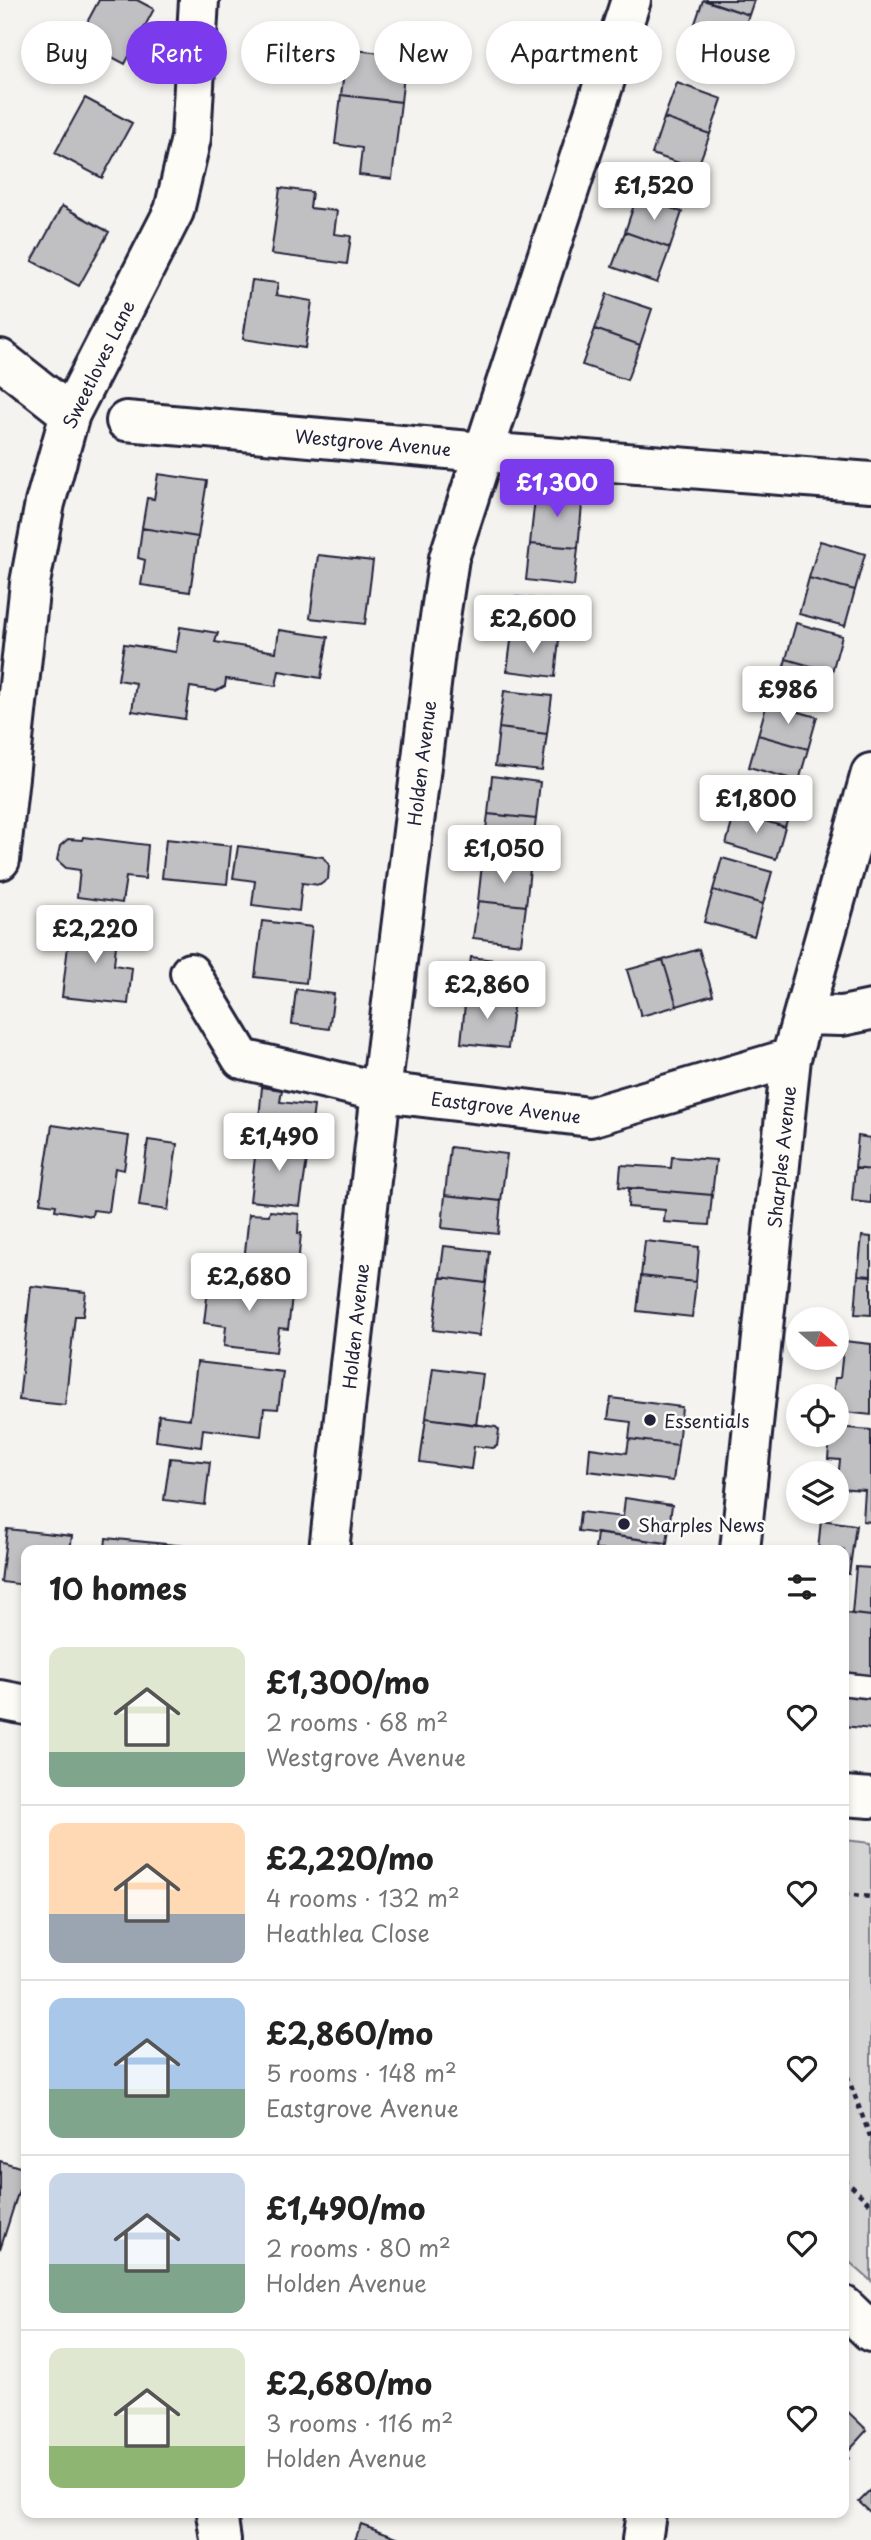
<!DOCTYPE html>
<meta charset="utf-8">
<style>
body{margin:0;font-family:"Playpen Sans",sans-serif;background:#f6f6f6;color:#222;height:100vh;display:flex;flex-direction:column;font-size:26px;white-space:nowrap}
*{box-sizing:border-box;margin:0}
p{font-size:23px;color:#767676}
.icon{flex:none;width:38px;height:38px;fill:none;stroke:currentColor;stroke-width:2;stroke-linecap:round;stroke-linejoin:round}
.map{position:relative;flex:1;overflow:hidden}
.panel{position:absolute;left:21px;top:1545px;width:828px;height:973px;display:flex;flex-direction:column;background:#fff;border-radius:14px;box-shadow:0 4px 10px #0003}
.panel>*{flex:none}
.hud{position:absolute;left:21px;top:21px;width:830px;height:63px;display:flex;gap:14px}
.needle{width:46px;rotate:110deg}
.controls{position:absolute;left:786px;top:1307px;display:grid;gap:14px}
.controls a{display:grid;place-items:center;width:63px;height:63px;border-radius:50%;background:#fff;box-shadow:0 4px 10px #0003;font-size:35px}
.price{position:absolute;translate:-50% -60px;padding:0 16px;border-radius:7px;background:#fff;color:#222;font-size:23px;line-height:46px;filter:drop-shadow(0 2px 4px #0008)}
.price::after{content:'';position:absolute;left:50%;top:42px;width:21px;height:16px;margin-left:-10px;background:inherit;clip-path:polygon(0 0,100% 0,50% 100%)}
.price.current{background:#7c3aed;color:#fff}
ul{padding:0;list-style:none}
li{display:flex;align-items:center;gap:21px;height:175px;padding:0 28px}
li+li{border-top:2px solid #e0e0e0}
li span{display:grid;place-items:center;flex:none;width:196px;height:140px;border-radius:14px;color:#555}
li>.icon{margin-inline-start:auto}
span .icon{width:84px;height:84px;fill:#fffc;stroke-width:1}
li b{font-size:30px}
h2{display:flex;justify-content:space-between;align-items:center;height:84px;padding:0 28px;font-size:30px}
.pill{padding:0 24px;border-radius:32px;background:#fff;box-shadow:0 4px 10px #0003;font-size:24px;line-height:63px}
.pill.current{background:#7c3aed;color:#fff}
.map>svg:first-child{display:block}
</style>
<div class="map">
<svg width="871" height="2540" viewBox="0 0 871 2540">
<rect width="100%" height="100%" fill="#f4f3ef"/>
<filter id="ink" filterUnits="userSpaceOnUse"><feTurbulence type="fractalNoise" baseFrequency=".0143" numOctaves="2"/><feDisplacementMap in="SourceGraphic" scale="14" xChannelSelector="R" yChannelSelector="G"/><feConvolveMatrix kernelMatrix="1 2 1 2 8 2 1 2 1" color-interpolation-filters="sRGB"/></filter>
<g filter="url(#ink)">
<path fill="#d5d4d5" stroke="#7c7b88" stroke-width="2" d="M844,1840L871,1843V2281L844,2257Z"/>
<path fill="#c0bfc2" stroke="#22223b" stroke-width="2" d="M99,0H137L154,9L125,64L78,39Z
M703,0L749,15L736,51L691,35Z
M705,0H754L749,15Z
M347,49L406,56L401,102L341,95Z
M677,83L722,99L710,134L664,118Z
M341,95L401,102L392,179L359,175L362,148L335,144Z
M85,98L132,123L102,178L55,153Z
M664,118L710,134L697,169L652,154Z
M280,188L312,192L310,208L337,211L334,234L351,236L347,264L271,254Z
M637,196L682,212L670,248L625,232Z
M62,206L109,232L79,286L32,261Z
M625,232L670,248L657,283L612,267Z
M252,280L278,283L276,295L312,301L305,348L243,339Z
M607,294L652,309L640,345L595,329Z
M595,329L640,345L627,380L582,365Z
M158,474L207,481L198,537L142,528L147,498L154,499Z
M536,489L583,494L578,548L530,544Z
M142,528L198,537L190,592L141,585L145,560L138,558Z
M820,541L865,554L855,590L809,578Z
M530,544L578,548L574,586L526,580Z
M318,555L373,561L365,624L310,618Z
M809,578L855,590L845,626L799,614Z
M516,597L563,602L559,639L512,634Z
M796,623L842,636L832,672L786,659Z
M180,627L218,633L215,642L276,652L279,630L328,637L321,678L279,671L276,686L226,679L225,686L216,691L190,687L185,719L132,711L136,683L118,680L124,644L176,652Z
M512,634L559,639L555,677L507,671Z
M786,659L832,672L822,707L776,695Z
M504,691L552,696L547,734L499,728Z
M767,703L817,717L808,749L758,735Z
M499,728L547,734L542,771L495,766Z
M758,735L808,749L799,781L749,767Z
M492,776L540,782L536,819L488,814Z
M744,781L794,795L785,827L735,812Z
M735,812L785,827L776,859L726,844Z
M488,814L536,819L531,856L483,851Z
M83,837L148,845L145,879L126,877L122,903L77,897L80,870L66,868L57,860L60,846L68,839L82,840Z
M166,839L231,846L227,884L162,878Z
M238,846L323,857L329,865L328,879L320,885L302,883L299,911L252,905L255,881L233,878Z
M722,858L772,872L763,904L713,890Z
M482,864L530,869L526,906L478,901Z
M713,890L763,904L754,936L704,922Z
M478,901L526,906L521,944L473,938Z
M71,920L118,925L114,965L132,968L128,1004L62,997Z
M262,921L312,927L306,983L255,977Z
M699,949L713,995L677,1006L663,960Z
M471,957L518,963L514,1000L466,995Z
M663,960L677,1006L641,1016L627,970Z
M296,989L334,994L329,1029L292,1024Z
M466,995L514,1000L508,1048L461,1043Z
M262,1087L282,1090L280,1102L314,1106L309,1146L257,1140Z
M52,1125L129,1136L124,1170L115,1168L109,1212L93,1210L92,1216L55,1210L56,1205L40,1203Z
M858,1136L871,1138V1170L855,1168Z
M148,1140L177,1144L168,1210L139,1206Z
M257,1140L309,1146L300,1206L250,1201Z
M450,1147L507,1154L501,1201L445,1195Z
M672,1157L716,1160L712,1195L619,1187L621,1165L671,1168Z
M855,1168L871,1170V1203L852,1201Z
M629,1188L712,1195L709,1225L664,1222L665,1210L628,1207Z
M445,1195L501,1201L498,1234L442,1228Z
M270,1211L299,1214L298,1233H301L297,1276L243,1271L249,1214L269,1215Z
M862,1236L871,1237V1276L858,1275Z
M645,1241L699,1247L696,1282L641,1276Z
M444,1246L489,1251L486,1283L440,1277Z
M858,1275L871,1276V1315L855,1314Z
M641,1276L696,1282L692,1317L637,1311Z
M440,1277L486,1283L479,1336L433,1330Z
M209,1280L293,1289L288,1329L279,1328L276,1352L224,1346L226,1326L204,1323Z
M31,1286L86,1292L83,1316H75L65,1405L19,1400Z
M844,1341L871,1344V1415L836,1411V1396H833L835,1378H840Z
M197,1362L283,1372L278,1409L264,1408L261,1436L203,1429L201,1447L156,1441L159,1415L190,1419Z
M433,1368L483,1374L476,1425L426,1418Z
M611,1398L682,1407L678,1445L629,1439L631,1422L608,1419Z
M426,1418L496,1427L499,1430L497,1446L493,1448L474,1446L471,1469L420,1462Z
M836,1427L871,1430V1522L863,1521L865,1490L837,1488L840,1460L828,1459L830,1435H836Z
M629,1439L678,1445L673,1481L588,1471L590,1448L627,1453Z
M170,1458L210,1462L205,1505L164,1500Z
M625,1498L672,1505L667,1543L578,1531L580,1512L623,1517Z
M821,1520L856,1525L849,1574L844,1573V1550H818Z
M7,1529L72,1536L70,1550H26V1595H24L26,1585L1,1582Z
M597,1533L667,1543L666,1550H595Z
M106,1538L185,1546L184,1550H105Z
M856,1567L871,1568V1616L852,1614Z
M844,1613L871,1616V1729L844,1726Z
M0,2161L26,2169V2192L19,2190L0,2250Z
M844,2408L867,2430L845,2454L849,2458L844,2464Z
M871,2490V2513L859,2502Z
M361,2524L405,2540H355Z"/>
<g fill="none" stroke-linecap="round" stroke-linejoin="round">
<g stroke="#22223b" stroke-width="26">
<path id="service" d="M844,1684L871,1687"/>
</g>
<g stroke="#22223b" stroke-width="44">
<path id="minor" d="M0,359L70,414
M126,421L482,452L871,482
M0,860L30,583L45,503L70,414L174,211L191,138L199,0
M190,973L242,1059L381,1092L590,1117L791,1058
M803,1015L842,1016L871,1010
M329,1550L381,1092L436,644L449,558L631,0
M740,1550L791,1058L871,773
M844,2306L871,2332
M217,2513L221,2540
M642,2540L646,2513"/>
</g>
<g stroke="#22223b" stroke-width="44">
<path id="trunk" d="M0,1700L26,1705
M844,1796L871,1798"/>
</g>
<path stroke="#22223b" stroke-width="4.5" stroke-dasharray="5 5" stroke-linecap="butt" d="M844,1894L871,1897
M844,2067L871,2139
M844,2179L871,2205"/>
<use href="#service" stroke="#fdfcf7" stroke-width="21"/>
<use href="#minor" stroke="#fdfcf7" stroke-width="38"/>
<use href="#trunk" stroke="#fdfcf7" stroke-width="38"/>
</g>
</g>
<g fill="#22223b" stroke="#fdfcf7" stroke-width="2.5">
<circle cx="650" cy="1420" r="7"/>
<circle cx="624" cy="1524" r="7"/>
</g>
<g text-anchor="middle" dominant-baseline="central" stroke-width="5" stroke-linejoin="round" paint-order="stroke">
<g font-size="18" fill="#22223b" stroke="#fdfcf7">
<text transform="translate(98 364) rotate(-64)">Sweetloves Lane</text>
<text transform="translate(373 442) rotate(5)">Westgrove Avenue</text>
<text transform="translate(421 763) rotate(-83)">Holden Avenue</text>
<text transform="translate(506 1107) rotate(7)">Eastgrove Avenue</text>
<text transform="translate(781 1157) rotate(-84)">Sharples Avenue</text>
<text transform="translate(355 1326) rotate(-84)">Holden Avenue</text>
</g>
<g font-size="18" fill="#22223b" stroke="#fdfcf7" text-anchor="start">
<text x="664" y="1420">Essentials</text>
<text x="638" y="1524">Sharples News</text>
</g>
</g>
</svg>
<div class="controls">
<a><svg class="needle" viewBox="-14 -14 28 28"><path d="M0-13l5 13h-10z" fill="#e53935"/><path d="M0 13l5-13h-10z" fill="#767676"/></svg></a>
<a><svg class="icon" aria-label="locate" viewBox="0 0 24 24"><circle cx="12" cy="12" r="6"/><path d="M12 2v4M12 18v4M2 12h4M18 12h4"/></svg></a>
<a><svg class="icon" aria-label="layers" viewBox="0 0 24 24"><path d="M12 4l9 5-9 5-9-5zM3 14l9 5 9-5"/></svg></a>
</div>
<b class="price" style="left:654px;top:222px">£1,520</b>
<b class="price current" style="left:557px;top:519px">£1,300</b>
<b class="price" style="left:533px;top:655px">£2,600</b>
<b class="price" style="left:788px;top:726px">£986</b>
<b class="price" style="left:756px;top:835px">£1,800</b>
<b class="price" style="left:504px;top:885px">£1,050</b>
<b class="price" style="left:95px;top:965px">£2,220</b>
<b class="price" style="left:487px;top:1021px">£2,860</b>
<b class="price" style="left:279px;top:1173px">£1,490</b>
<b class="price" style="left:249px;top:1313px">£2,680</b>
<div class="hud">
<a class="pill">Buy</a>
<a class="pill current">Rent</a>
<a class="pill">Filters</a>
<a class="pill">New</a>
<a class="pill">Apartment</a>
<a class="pill">House</a>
</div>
<section class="panel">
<h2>10 homes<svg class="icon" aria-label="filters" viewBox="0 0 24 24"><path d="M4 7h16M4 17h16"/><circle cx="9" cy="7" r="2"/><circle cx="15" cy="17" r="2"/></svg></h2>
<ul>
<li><span style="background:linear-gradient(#dfe7d0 75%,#7fa58c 0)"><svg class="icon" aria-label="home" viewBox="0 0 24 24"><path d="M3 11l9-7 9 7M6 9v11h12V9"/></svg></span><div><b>£1,300/mo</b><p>2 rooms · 68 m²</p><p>Westgrove Avenue</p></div><svg class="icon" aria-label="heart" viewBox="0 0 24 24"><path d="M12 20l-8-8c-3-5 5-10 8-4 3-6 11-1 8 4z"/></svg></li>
<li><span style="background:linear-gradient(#ffd9b3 65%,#9aa5b1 0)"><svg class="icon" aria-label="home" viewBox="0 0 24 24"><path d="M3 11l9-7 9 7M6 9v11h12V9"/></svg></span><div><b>£2,220/mo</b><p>4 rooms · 132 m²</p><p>Heathlea Close</p></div><svg class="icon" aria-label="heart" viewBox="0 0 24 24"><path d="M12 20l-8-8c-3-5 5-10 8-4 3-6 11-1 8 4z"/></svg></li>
<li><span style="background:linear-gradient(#a9c7e8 65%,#7fa58c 0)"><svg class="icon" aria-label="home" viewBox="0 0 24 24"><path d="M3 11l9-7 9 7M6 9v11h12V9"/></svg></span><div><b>£2,860/mo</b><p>5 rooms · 148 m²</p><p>Eastgrove Avenue</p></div><svg class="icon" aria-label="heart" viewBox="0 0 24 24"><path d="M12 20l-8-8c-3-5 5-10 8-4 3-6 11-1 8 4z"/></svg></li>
<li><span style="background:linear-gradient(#c9d6e8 65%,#7fa58c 0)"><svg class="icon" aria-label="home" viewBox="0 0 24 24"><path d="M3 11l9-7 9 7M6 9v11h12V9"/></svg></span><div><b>£1,490/mo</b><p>2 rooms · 80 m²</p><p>Holden Avenue</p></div><svg class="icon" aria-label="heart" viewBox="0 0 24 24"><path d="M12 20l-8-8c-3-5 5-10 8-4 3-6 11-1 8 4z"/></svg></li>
<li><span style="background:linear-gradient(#dfe7d0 70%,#8fb573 0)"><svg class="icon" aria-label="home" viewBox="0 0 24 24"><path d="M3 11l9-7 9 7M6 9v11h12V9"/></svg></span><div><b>£2,680/mo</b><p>3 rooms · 116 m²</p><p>Holden Avenue</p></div><svg class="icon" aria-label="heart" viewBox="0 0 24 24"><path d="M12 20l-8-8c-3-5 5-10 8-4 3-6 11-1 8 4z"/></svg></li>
</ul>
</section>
</div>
